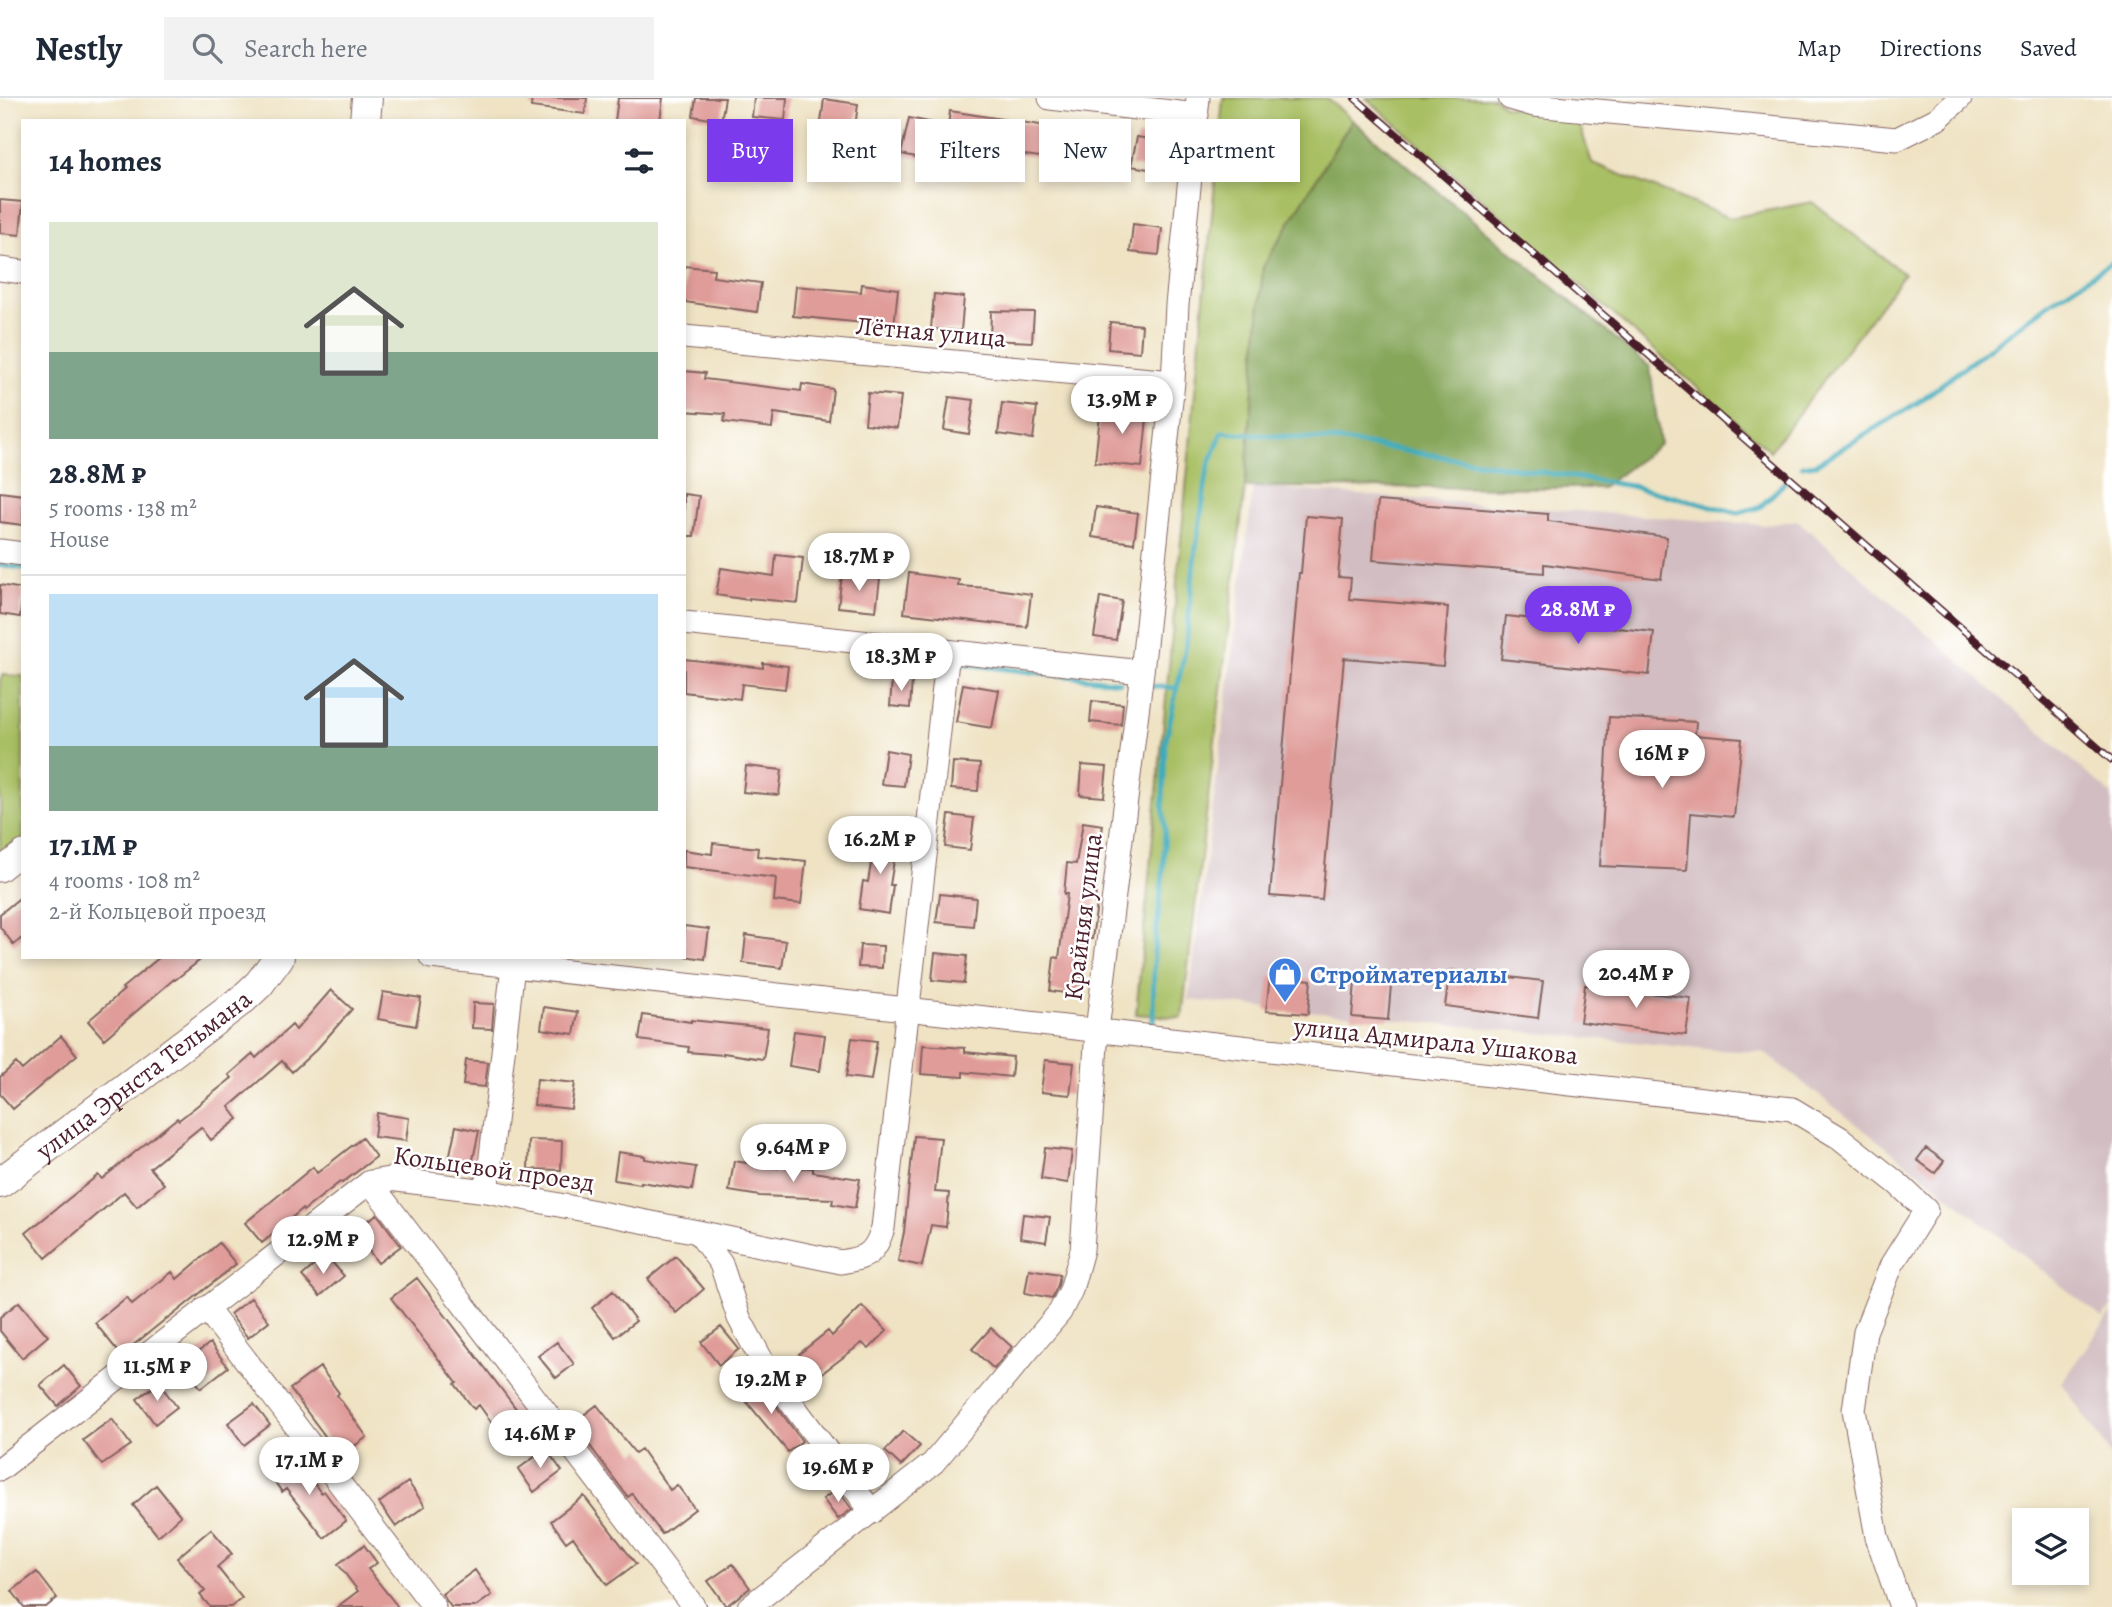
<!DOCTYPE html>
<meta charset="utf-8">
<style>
body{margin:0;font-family:Alegreya,serif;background:#f2f2f3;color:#1f2937;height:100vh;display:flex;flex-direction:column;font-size:26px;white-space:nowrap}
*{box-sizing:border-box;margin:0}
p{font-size:23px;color:#747a83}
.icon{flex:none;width:38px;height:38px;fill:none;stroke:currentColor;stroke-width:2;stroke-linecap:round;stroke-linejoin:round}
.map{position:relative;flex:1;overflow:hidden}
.side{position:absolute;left:21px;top:21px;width:665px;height:840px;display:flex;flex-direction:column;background:#fff;border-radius:0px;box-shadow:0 4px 10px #0003}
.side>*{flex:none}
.guide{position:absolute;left:707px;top:21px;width:665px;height:63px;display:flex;gap:14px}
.controls{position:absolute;left:2012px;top:1410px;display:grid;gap:14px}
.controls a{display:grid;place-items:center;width:77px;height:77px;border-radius:0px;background:#fff;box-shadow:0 4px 10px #0003;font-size:35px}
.price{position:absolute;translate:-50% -60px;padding:0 16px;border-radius:24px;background:#fff;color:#222;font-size:23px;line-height:46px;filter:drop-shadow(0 2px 4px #0008)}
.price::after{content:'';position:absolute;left:50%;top:42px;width:21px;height:16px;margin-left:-10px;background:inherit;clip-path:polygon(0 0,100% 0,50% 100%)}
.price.active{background:#7c3aed;color:#fff}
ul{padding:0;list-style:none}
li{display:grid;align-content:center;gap:14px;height:371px;padding:0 28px}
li+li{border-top:2px solid #e0e1e3}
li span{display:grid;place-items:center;height:217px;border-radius:0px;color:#555}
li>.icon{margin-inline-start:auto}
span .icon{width:126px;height:126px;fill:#fffc;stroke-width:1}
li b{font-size:30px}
h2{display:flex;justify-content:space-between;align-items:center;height:84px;padding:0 28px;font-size:30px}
.chip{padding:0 24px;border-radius:0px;background:#fff;box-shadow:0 4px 10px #0003;font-size:24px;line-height:63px}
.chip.active{background:#7c3aed;color:#fff}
header{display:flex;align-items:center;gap:42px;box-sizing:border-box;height:98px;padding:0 35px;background:#fff;border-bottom:2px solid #e0e1e3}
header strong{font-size:33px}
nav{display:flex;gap:38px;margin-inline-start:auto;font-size:24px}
.search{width:490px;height:63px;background:#f2f2f3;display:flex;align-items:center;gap:18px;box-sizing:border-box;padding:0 24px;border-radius:0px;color:#747a83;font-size:26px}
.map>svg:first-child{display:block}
</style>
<header>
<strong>Nestly</strong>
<div class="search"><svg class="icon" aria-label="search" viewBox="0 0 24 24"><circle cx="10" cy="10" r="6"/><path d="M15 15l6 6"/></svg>Search here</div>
<nav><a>Map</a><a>Directions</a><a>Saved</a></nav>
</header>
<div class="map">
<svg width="2112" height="1509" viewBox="0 0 2112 1509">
<rect width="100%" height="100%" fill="#fff"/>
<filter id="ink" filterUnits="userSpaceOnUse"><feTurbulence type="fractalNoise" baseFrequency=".0143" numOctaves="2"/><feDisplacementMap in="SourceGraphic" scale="14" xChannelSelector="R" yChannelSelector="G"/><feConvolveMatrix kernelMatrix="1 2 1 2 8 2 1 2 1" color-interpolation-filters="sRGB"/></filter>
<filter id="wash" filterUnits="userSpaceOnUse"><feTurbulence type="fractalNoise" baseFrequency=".00686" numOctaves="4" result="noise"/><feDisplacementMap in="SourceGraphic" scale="28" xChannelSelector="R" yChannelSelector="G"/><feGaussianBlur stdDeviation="1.57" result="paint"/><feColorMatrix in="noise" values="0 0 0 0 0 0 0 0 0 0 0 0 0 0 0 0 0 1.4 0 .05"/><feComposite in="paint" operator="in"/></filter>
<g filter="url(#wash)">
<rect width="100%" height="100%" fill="#efe3c4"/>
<path fill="#d2bec2" d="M1253,389L1765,427L1797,422L2112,697V1208L2102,1220L1930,1083L1763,954L1717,952L1189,902Z
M2112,1213V1361L2107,1350L2061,1285Z"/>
<path fill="#a8bf64" stroke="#796f48" stroke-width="2" d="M1223,0H1327L1352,22L1263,169L1245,389L1182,920L1136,916Z
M1366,0H1495L1504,8L1577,19L1592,65L1730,120L1812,104L1904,176L1770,353Z
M2,577L23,578V743L0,762V582Z"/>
<path fill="#86a65a" stroke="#686242" stroke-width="2" d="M1352,22L1650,269L1660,346L1602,390L1245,389L1263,169Z"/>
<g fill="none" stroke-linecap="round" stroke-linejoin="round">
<path stroke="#3dabbb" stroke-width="5" d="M1802,368L1816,366L1917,305L2048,206L2112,164
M0,467L23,470
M963,566L1120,584
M1151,588L1177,590
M1153,924L1154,855L1163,776L1165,731L1163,704L1165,646L1186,548L1194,464L1208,370L1222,334L1342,343L1631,388L1738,415L1760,409L1784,385"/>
</g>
<g id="blocks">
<path fill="#e09c99" d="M532,0H587L585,16L531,9Z
M618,0H663L660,23H615Z
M696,0H725L721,23L693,18Z
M754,0H787L785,22L752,19Z
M824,1L858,6L853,45L819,40Z
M950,13L1060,30L1055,61L1002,54V59L934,50L931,62L901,56L909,20L948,28Z
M1137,39L1170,44L1165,74L1131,68Z
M0,102L23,104L20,137L0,135Z
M1133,126L1162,130L1159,157L1130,154Z
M684,168L714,171L713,179L761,185L757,214L684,204Z
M862,186L898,191L894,228L793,218L796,188L861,194Z
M934,196L964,199L961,233L931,231Z
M991,213L1034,214L1032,244L990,242Z
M1110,224L1142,227L1140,254L1108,251Z
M684,273L705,275L704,281L801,293L802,286L833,291L829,323L774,315L772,330L724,324L725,316L684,313Z
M868,295L901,298L897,330L865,326Z
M949,299L974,302L969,336L944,332Z
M1002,305L1037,309L1033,341L998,336Z
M1101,307L1148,311L1142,369L1095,364Z
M0,394L23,397V427L0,424Z
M684,396L699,398L694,438H684Z
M1378,403L1548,416V423L1667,439L1661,481L1544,466V475L1373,462Z
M1096,409L1138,415L1134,445L1092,439Z
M1306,418L1343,421L1338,479L1351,480L1349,501L1448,509L1443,568L1344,560L1322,802L1270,798L1299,475H1301Z
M776,457L803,460L798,505L749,500V502L716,497L721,470L774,478Z
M909,475L959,482L958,488L989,490L1031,496L1027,529L904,515Z
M842,477L880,481L876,513L838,509Z
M0,487L23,491L20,519L0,516Z
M1100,499L1122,503L1116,542L1094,539Z
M1506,518L1654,534L1649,577L1501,561Z
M684,561L763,570V565L788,568L785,591L742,586L740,601L684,594Z
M892,581L912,582L910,610L890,608Z
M963,586L999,592L992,630L956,624Z
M1092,603L1123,606L1121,627L1090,624Z
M1609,619L1696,624L1695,637L1742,641L1734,719L1691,715L1687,772L1600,768Z
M886,652L908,656L904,688L881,686Z
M953,664L980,666L978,693L951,691Z
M1082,667L1107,669L1104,699L1080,697Z
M746,668L782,672L779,697L743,694Z
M949,717L974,720L970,752L945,749Z
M1083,724L1103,727L1097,768L1095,806H1097L1092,841H1087L1080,897L1050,893L1054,859L1059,860L1067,796H1064L1067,765L1076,766Z
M876,735L898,738L890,787H893L889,816L859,811L863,783L868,784Z
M713,745L758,750L757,758L806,763L801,806L774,803L776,780L684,769V752L712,756Z
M940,796L976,800L973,828L936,824Z
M23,797V839L14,847L0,829V816Z
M684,828L709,831L705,861L684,858Z
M746,837L786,843L782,870L743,865Z
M860,847L883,848L882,870L858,869Z
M935,855L967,858L964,885L932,882Z
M160,859H204L175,882L174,881L104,941L88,923L124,892L122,890Z
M1450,872L1543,883L1538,920L1445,908Z
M1270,878L1311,882L1308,916L1266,913Z
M1355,884L1391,887L1388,922L1352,919Z
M1585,887L1691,900L1686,937L1580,924Z
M331,892L352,911L317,951L292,974L282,963L229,1009L238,1021L211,1042L201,1029L150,1070L164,1086L137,1109L124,1094L46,1160L26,1135L98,1077L102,1081L177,1020L179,1022L232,980L229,977L253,956L256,960L292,927L296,932Z
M383,894L421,900L416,928L378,921Z
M473,905L494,906L492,931L472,930Z
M544,909L578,914L574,936L541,931Z
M643,917L691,924V922L768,930L763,961L723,955V957L688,954L689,949L639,942Z
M794,933L825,937L820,973L789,968Z
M61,938L77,957L13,1011L0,996V979L16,965L22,972Z
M852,940L877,943L871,982L846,979Z
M923,947L965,950V954L1013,959L1011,979L963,974V979L921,976Z
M466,962L488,964L485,989L463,987Z
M1045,962L1074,965L1070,997L1041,994Z
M537,981L575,985L571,1011L534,1007Z
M377,1015L409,1020L406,1043L374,1039Z
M456,1028L479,1033L472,1066L449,1061Z
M914,1038L941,1040L935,1094L949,1095L946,1129L931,1127L922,1168L898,1163L904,1134Z
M362,1040L376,1059L342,1085L340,1084L303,1113L302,1111L262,1145L245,1125L313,1069L317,1075Z
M529,1042L562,1043L561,1072L528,1071Z
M1045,1050L1072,1053L1068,1085L1041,1081Z
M1926,1050L1944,1063L1935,1075L1917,1062Z
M618,1054L645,1058V1061L696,1069L692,1092L641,1084V1086L614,1082Z
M734,1063L778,1070V1068L813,1070V1074L860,1081L855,1110L832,1106L833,1101L760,1098L729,1093Z
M377,1116L401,1148L378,1165L354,1133Z
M1023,1116L1050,1119L1046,1144L1020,1140Z
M219,1145L236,1166L168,1221L167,1220L121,1257L95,1225L127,1199L132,1206L172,1174L177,1181Z
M326,1157L344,1178L320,1198L302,1178Z
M676,1158L704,1191L676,1215L648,1181Z
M1029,1171L1060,1176L1058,1187L1052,1200L1025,1195Z
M417,1180L530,1329L507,1346L479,1307L474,1311L455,1286L457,1285L391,1200Z
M613,1193L636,1223L615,1239L592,1210Z
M251,1200L269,1223L248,1240L230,1216Z
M19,1204L48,1238L22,1260L0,1233V1219Z
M862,1208L887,1233L869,1251L862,1245L817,1279L799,1256L828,1233L832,1238Z
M721,1229L739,1251L719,1267L701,1244Z
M991,1230L1012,1249L994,1271L972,1251Z
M557,1244L574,1266L556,1280L538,1258Z
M210,1245L228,1269L201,1290L182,1266Z
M64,1267L81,1288L58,1308L40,1287Z
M320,1269L339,1295L337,1297L367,1339L340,1358L290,1291Z
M758,1283L802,1343L788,1354L741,1297Z
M159,1285L177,1309L155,1326L137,1301Z
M254,1306L270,1327L244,1347L228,1325Z
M597,1307L635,1355L641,1351L670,1392L677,1387L695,1411L662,1436L632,1396L628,1399L573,1325Z
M112,1321L131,1347L102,1367L83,1342Z
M903,1333L920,1348L901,1368L885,1353Z
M546,1351L562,1373L534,1394L518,1371Z
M295,1359L321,1395L324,1393L346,1423L324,1440L286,1391L282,1394L270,1377Z
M408,1384L425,1408L396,1429L379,1405Z
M156,1387L181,1418L158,1438L133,1407Z
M837,1391L852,1411L838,1421L823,1401Z
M584,1398L636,1466L607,1487L573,1439L566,1444L551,1423Z
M211,1431L232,1456L217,1469L242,1500L231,1509H210L200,1497L205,1493L177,1460Z
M364,1447L377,1465L368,1471L398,1509H337L358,1493L338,1466Z
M733,1466L750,1490L726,1508L708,1483Z
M475,1472L492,1497L475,1509H451L442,1496Z
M37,1474L57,1500L46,1509H24L12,1493Z"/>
</g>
</g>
<g filter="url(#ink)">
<use href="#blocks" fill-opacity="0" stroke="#846461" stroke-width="2"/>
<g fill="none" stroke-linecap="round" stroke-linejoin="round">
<g stroke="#846461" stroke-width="25">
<path id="minor" d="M1050,0L1197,17
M1510,0L1534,7L1897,41L1937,21L1960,0
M0,171L23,174
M684,239L1173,284
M0,453L23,456
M684,525L1142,574
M0,772L23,754
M431,859L906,911L1792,1011L1840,1040L1898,1086L1926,1112L1892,1166L1865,1234L1854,1312L1877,1439L1901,1509
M370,1084L694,1509
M487,1093L514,859
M698,1134L841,1164C868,1159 874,1157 883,1130L948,554
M206,1210L434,1509
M0,1371L370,1084L389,1081L487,1093L698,1134L721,1166L739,1220L767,1272L872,1414
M749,1509L933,1365L1060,1214L1071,1192L1082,1152L1097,932L1142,574L1173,284L1177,207L1198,0"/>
</g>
<g stroke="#846461" stroke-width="32">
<g id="major">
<path d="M365,23L367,0"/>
<path id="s1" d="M0,1085L243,901L259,886L279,859"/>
</g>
</g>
<use href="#minor" stroke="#fff" stroke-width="23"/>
<use href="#major" stroke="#fff" stroke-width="30"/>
<g stroke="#4a1f2b" stroke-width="8">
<path id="rail" d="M1355,0L2112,662"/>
</g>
<use href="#rail" stroke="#fff" stroke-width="5" stroke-dasharray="16" stroke-linecap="butt"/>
</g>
</g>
<defs>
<g id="shop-pin" transform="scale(1.75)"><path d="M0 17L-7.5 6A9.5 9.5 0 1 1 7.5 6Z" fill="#3f7fe0" stroke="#fff"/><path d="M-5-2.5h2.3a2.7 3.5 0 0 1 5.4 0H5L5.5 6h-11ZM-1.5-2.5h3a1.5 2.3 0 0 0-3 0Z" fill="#fff"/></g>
</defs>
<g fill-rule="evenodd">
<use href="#shop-pin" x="1285" y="876"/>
</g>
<g text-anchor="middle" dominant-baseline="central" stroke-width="5" stroke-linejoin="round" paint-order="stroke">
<g font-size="26" fill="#4a1f2b" stroke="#fff">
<text transform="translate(931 234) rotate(5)">Лётная улица</text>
<text transform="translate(1083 819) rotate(-83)">Крайняя улица</text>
<text transform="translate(1436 943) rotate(6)">улица Адмирала Ушакова</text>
<text stroke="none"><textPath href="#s1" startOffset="180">улица Эрнста Тельмана</textPath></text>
<text transform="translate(494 1071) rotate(8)">Кольцевой проезд</text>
</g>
<g font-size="26" font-weight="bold" fill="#366cbe" stroke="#fff" text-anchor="start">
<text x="1310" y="876">Стройматериалы</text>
</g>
</g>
</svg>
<div class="controls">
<a><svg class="icon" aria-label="layers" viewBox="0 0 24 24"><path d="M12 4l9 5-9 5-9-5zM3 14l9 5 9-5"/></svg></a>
</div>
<b class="price" style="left:1122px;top:338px">13.9M ₽</b>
<b class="price" style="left:859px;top:495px">18.7M ₽</b>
<b class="price active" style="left:1578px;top:548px">28.8M ₽</b>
<b class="price" style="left:901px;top:595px">18.3M ₽</b>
<b class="price" style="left:1662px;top:692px">16M ₽</b>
<b class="price" style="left:880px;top:778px">16.2M ₽</b>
<b class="price" style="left:1636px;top:912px">20.4M ₽</b>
<b class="price" style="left:793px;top:1086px">9.64M ₽</b>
<b class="price" style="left:323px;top:1178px">12.9M ₽</b>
<b class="price" style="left:157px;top:1305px">11.5M ₽</b>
<b class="price" style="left:771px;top:1318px">19.2M ₽</b>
<b class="price" style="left:540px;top:1372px">14.6M ₽</b>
<b class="price" style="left:309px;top:1399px">17.1M ₽</b>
<b class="price" style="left:838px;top:1406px">19.6M ₽</b>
<div class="guide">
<a class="chip active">Buy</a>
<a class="chip">Rent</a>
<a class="chip">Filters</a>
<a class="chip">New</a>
<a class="chip">Apartment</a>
</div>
<section class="side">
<h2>14 homes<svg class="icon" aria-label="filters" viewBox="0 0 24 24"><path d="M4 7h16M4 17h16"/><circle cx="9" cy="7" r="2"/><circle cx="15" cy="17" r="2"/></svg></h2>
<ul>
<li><span style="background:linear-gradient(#dfe7d0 60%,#7fa58c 0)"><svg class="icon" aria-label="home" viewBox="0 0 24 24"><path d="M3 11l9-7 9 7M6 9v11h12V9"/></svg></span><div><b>28.8M ₽</b><p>5 rooms · 138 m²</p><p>House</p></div></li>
<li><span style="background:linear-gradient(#bfe0f5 70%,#7fa58c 0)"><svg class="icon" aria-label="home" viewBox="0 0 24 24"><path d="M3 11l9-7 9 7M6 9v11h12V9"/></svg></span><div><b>17.1M ₽</b><p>4 rooms · 108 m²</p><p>2-й Кольцевой проезд</p></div></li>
</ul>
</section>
</div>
